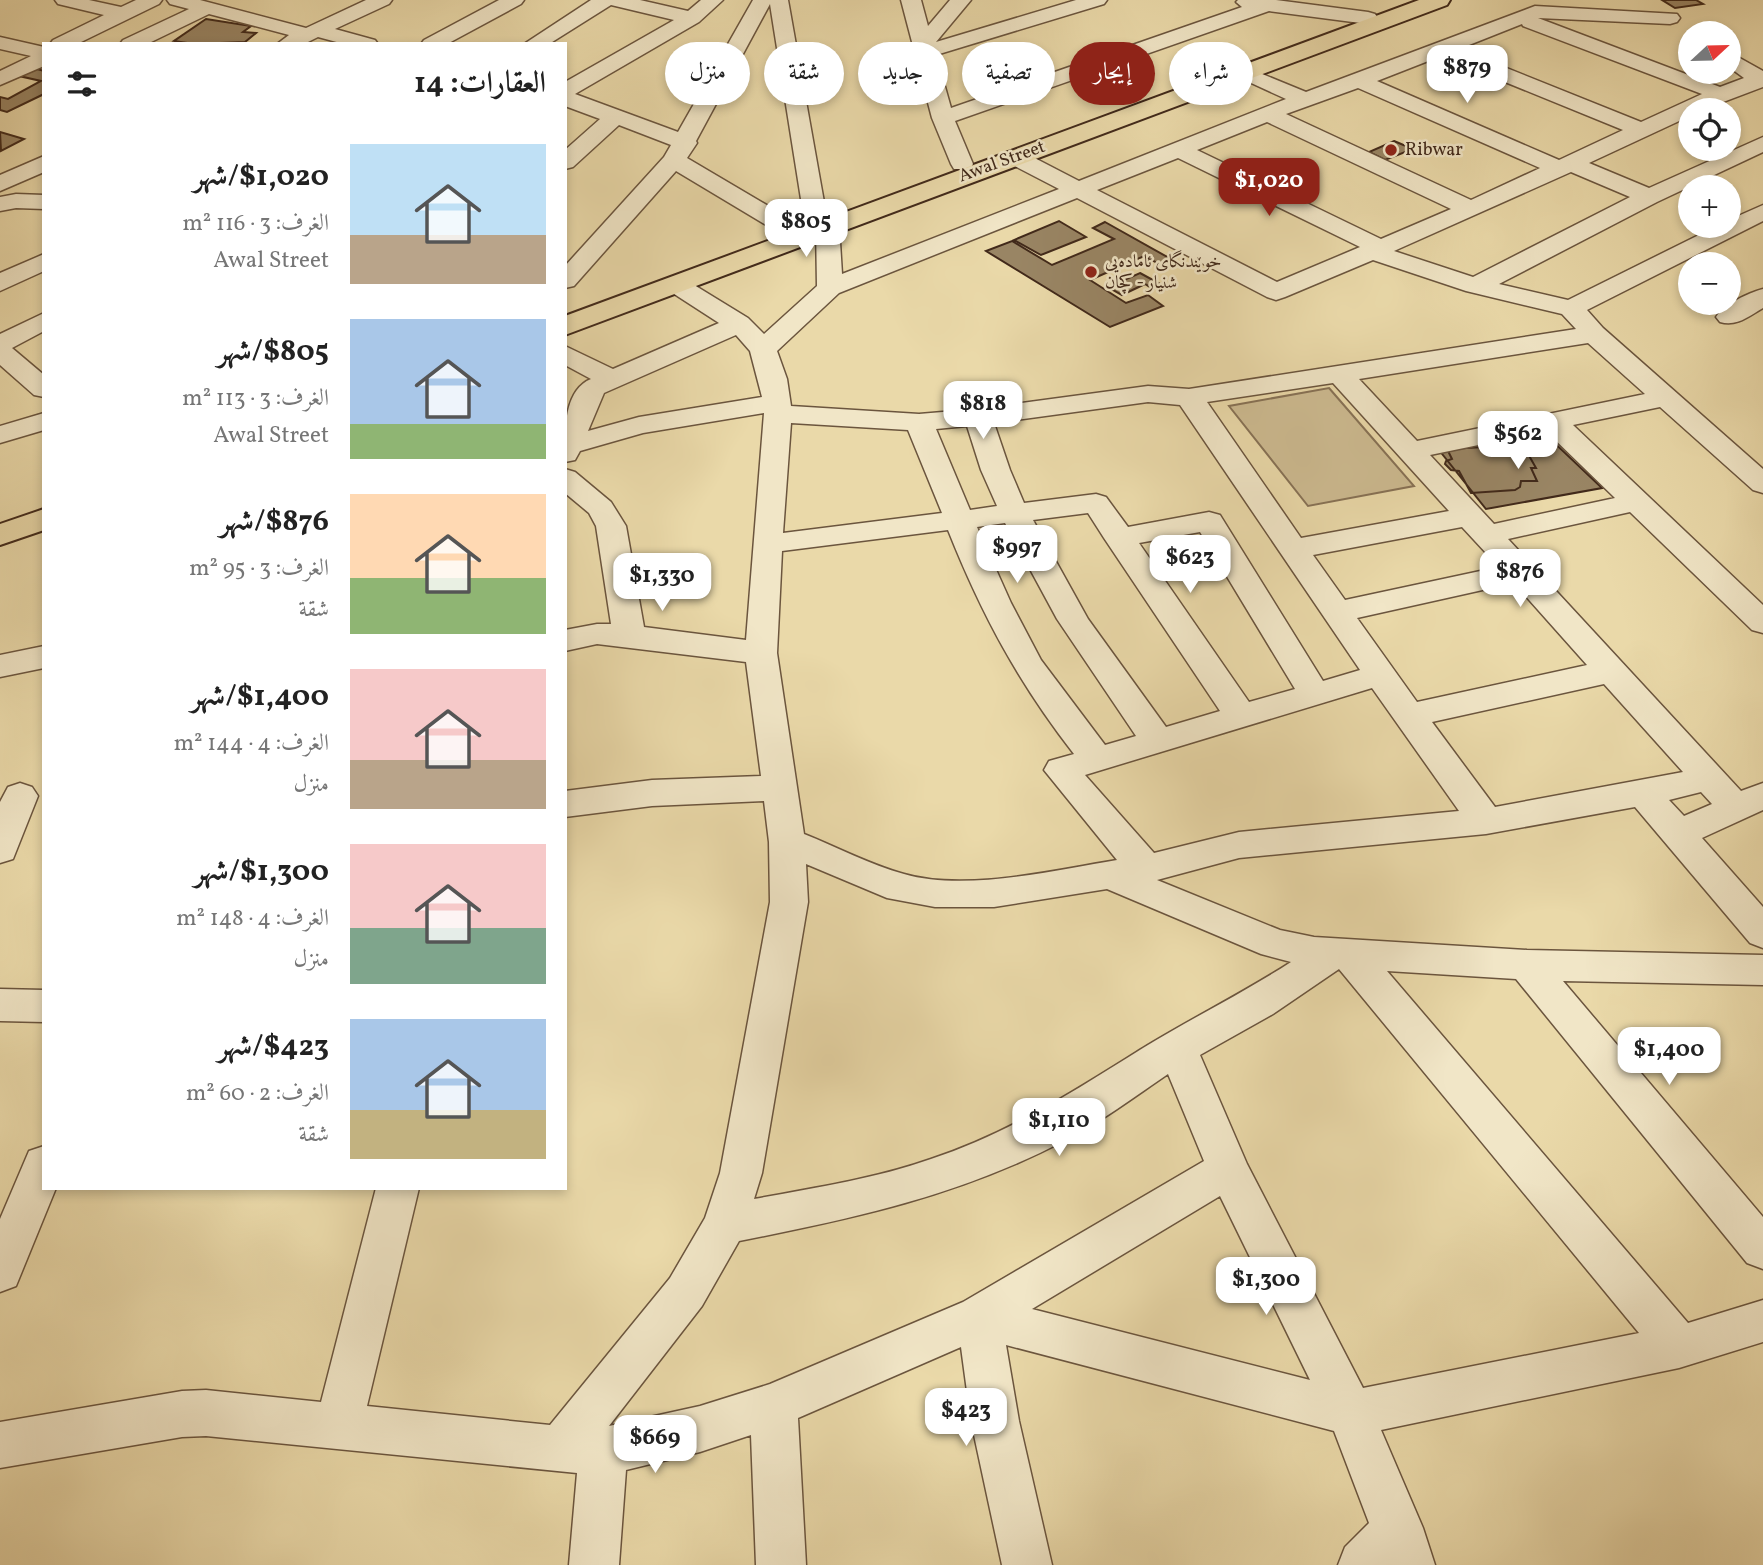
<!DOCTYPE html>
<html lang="ar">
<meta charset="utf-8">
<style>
body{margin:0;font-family:Vollkorn,Amiri,serif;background:#f6f6f6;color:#222;direction:rtl;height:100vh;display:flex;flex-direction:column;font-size:26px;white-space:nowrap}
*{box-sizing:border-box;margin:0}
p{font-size:23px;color:#767676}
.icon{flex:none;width:38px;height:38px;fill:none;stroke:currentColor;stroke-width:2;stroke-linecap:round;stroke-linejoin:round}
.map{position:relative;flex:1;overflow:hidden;direction:ltr}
.panel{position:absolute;left:42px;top:42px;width:525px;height:1148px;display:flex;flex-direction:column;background:#fff;border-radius:0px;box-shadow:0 4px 10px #0003;direction:rtl}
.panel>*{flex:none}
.top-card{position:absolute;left:588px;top:42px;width:665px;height:63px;direction:rtl;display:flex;gap:14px}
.needle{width:46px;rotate:68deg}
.fabs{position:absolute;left:1678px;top:21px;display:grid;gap:14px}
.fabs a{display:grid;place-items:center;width:63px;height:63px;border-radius:50%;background:#fff;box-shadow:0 4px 10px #0003;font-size:35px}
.price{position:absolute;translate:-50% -60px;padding:0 16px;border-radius:14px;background:#fff;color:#222;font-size:23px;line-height:46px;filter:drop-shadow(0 2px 4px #0008)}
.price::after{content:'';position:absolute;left:50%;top:42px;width:21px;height:16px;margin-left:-10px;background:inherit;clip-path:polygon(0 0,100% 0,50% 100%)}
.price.selected{background:#8f2418;color:#fff}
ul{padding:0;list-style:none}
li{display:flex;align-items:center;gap:21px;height:175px;padding:0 21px}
li span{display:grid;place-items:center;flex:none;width:196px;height:140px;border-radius:0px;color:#555}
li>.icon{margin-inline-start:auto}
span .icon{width:84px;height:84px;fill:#fffc;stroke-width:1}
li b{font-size:30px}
h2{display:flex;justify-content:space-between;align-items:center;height:84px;padding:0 21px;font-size:30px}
.pill{padding:0 24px;border-radius:32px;background:#fff;box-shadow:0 4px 10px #0003;font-size:24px;line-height:63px}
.pill.selected{background:#8f2418;color:#fff}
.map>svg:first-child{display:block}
</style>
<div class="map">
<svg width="1763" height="1565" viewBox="0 0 1763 1565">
<rect width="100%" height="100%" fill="#ead9a9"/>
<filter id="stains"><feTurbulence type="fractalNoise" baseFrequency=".00286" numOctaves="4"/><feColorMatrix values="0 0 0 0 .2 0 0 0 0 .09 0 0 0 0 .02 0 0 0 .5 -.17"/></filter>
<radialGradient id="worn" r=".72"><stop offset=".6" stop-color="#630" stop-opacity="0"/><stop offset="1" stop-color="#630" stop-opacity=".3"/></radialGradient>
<path fill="#cdbb91" stroke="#877256" stroke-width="2" d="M1329,388L1414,486L1308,506L1229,406Z"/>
<path fill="#998564" stroke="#41291a" stroke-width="2" d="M1662,0H1696L1703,4L1675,8Z
M206,19L251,26L243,32L256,33L245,42L194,44L174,41Z
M34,68L44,71V94L7,112L0,110V97L8,99L41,81L19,76Z
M0,132L24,139L1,151Z
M1394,141L1413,149L1385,160L1369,152Z
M1059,221L1086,237L1041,255L1014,240Z
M1105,222L1178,263L1167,268L1144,256L1090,280L1126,303L1148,295L1163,306L1110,327L986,251L1012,241L1052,265L1114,239L1093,228Z
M1140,273L1162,285L1153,289L1145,284L1122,295L1108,287Z
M1544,433L1602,488L1486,509L1439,450Z
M1523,445L1536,468H1531L1537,481H1521L1520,487L1515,490L1471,493L1459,471L1451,470L1445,464L1446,461L1452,459L1447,449Z"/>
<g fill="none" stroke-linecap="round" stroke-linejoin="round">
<g stroke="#6b553e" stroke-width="3">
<path id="minor" d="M55,0H89L121,7L136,0H162L159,4L77,44H50L53,40L104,15L58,4Z
M167,0H200L306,28L366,0H392L389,4L335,29L375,40L378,44H344L318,37L304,44H277L289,35L209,14L147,44H120L123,40L189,9L170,4Z
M499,0H524L521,4L447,44H421L424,40Z
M591,0H640L688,11L701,0H723L699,22L575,94L678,132L753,0H788L827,219L835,221L839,226L842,274L1059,189L1007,162L1004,157L1007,152H1023L1079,181L1286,99L1238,77L1234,73L1238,69L1245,67L1306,92L1535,6L1677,14L1680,18L1677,22L1670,24L1538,18L1720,87L1744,78L1729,67V52L1763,71V87L1702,110H1690V116L1589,163L1649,188L1763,137V152L1657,202L1499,284L1568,300L1717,226H1729V220L1763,205V221L1587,310L1603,328L1763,469V493L1753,490L1660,407L1573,425L1763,605V633L1752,630L1630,512L1508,539L1741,791L1763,783V810L1702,838L1763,907V948L1750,943L1635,807L1486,834L1239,858L1157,880L1280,930L1314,937L1527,950L1763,955V985L1563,981L1763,1217V1269L1747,1263L1516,979L1387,971L1688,1323L1763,1300V1342L1679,1368L1381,1430L1423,1528L1435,1565H1338L1345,1547L1369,1523L1334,1431L1006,1345L1019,1421L1052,1565H1002L971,1421L961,1347L798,1418L806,1565H756L751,1435L700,1452L626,1470L619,1565H569L577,1473L206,1436L182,1437L0,1468V1422L182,1391L206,1390L321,1402L376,1188H419L367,1406L550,1425L670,1278L705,1218L720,1173L770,902L769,842L764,801L652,806L565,817V791L652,780L761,776L746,662L597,644L565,651V630L597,624H611L596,526L589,513L565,493V469L575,472L611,502L626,526L644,627L746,640L764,413L643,433L580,451L575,460L565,462C565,436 562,391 591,379L565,365V346L613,369L719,323L668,290L664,285L668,280L677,277L686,280L748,318L764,334L817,286L816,225L808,223L804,218L770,4L696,141L697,143L687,158L799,224L802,229L799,234L790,236L781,234L676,171L574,286L565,288V266L664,157L671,145L619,125L573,167L565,169V150L600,119L565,106V82L674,20L611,5L549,44H524ZM1522,24L1523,26L1702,94L1641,122L1459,49ZM1441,56L1623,130L1559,160L1377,81ZM1358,88L1540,168L1471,200L1286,114ZM1267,122L1451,209L1381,239L1197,150ZM1178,158L1360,247L1277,282L1097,190ZM1571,172L1630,197L1473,277L1394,251ZM1077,198L1267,297L1276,300L1285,297L1373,260L1466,291L1562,314L1576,329L1189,389L1148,386L978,409L919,414L791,406L787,379L777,351L839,293ZM736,335L750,351L762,397L639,417L588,431L604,393ZM1588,343L1645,394L1417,441L1359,379ZM1333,383L1449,511L1301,538L1207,402ZM1148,402L1180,405L1360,670L1323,681L1220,515L1209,512L1128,527L1106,497L1096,494L1024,503L1010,470L994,423ZM791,423L908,430L942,513L783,533ZM967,426L981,470L997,506L970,510L936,429ZM1546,431L1615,498L1494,524L1430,455ZM1088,513L1104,538L1220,711L1166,727L1088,619L1033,520ZM1005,523L1057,619L1136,736L1105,745L1041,660L1011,603L977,527ZM1462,527L1499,567L1345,600L1313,555ZM948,530C982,615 1018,682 1074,754L1049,761L1044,770L1117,860C1055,870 965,892 904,874C870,865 837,847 804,834L777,653L782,551ZM1200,532L1295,689L1249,702L1139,543ZM1514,583L1587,665L1417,702L1357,618ZM1604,684L1683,772L1495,807L1432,722ZM1372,688L1459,811L1239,832L1154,853L1085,775ZM1701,792L1712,804L1684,816L1669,800ZM806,864L887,898L935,907H994L1107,889L1261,954L1291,962C1243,993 1192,1018 1143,1048C1074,1091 1010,1133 931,1159C874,1179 814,1188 754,1199L762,1173L808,902ZM1339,969L1639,1333L1363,1388L1247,1164L1200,1055L1273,1014ZM1168,1074L1204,1161L963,1302L770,1384L700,1406L609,1426L702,1306L739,1241C855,1218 958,1196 1064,1141C1101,1122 1134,1097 1168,1074ZM1220,1196L1310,1380L1032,1309Z
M901,0H921L928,26L950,0H971L936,42L1076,0H1107L1104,4L936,55L951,108L1242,7L1236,2L1238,0H1276L1368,12L1375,14L1378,18L1375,22L1368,24L1269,11L955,121L973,164L970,169H954L951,164L932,118Z
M0,37L44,47V66L0,85V71L31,56L0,49Z
M44,156V172L0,191V175Z
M16,194L44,195V209L16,208L0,211V197Z
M44,254V271L0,291V273Z
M1763,289V308C1749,316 1737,327 1720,322L1716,317C1725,304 1748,293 1763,289Z
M44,313V331L12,348L44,375V397L34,395L0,365V334Z
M44,413V430L0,443V426Z
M44,646V668L0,677V655Z
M20,783L32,787L38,796L13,859L0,863V802L8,787Z
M0,989L44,990V1022L0,1021Z
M44,1146V1188H56L16,1286L0,1292V1219L29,1151Z"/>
</g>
<g stroke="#41291a" stroke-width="4">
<path id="major" d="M1419,0H1450L1447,5L565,335V316Z
M44,509V530L0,545V524Z"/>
</g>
<use href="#minor" fill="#f1e6c7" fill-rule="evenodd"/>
<use href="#major" fill="#ead9a9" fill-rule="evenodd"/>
</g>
<g fill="#8f2418" stroke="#f1e6c7" stroke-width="2.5">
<circle cx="1391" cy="150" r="7"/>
<circle cx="1091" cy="272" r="7"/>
</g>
<g text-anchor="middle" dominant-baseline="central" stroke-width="5" stroke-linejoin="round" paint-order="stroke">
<g font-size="18" fill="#41291a" stroke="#f1e6c7" text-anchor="start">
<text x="1405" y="150">Ribwar</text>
<text x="1105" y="262">خوێندنگای ئامادەیی<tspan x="1105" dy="21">شنیار - کچان</tspan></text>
</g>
<g font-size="18" fill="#41291a" stroke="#f1e6c7">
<text transform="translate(1002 162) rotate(-20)">Awal Street</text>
</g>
</g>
<rect width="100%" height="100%" filter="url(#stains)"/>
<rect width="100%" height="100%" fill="url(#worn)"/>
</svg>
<div class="fabs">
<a><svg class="needle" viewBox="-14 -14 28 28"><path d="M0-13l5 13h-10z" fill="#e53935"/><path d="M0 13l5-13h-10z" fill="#767676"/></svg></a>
<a><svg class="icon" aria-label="locate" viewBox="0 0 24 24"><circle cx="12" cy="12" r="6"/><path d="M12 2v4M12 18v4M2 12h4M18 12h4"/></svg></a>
<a>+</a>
<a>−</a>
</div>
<b class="price" style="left:1467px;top:105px">$879</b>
<b class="price selected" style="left:1269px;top:218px">$1,020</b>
<b class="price" style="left:806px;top:259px">$805</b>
<b class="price" style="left:983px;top:441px">$818</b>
<b class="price" style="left:1518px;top:471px">$562</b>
<b class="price" style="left:1017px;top:585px">$997</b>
<b class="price" style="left:1190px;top:595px">$623</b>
<b class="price" style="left:1520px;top:609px">$876</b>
<b class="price" style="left:662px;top:613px">$1,330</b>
<b class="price" style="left:1669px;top:1087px">$1,400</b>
<b class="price" style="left:1059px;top:1158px">$1,110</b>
<b class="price" style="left:1266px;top:1317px">$1,300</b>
<b class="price" style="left:966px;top:1448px">$423</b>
<b class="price" style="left:655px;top:1475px">$669</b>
<div class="top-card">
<a class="pill">شراء</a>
<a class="pill selected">إيجار</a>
<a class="pill">تصفية</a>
<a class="pill">جديد</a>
<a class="pill">شقة</a>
<a class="pill">منزل</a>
</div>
<section class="panel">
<h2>العقارات: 14<svg class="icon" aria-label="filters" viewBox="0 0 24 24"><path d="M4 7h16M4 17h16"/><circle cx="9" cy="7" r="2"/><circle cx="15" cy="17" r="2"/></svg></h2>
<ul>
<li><span style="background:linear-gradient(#bfe0f5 65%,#b9a48a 0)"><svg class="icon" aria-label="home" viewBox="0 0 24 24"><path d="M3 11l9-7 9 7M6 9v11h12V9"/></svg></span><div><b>$1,020/شهر</b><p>الغرف: 3 · 116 m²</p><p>Awal Street</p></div></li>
<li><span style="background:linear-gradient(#a9c7e8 75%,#8fb573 0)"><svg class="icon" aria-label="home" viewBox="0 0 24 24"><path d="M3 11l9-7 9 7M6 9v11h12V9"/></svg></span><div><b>$805/شهر</b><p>الغرف: 3 · 113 m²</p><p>Awal Street</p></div></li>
<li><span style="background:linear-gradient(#ffd9b3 60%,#8fb573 0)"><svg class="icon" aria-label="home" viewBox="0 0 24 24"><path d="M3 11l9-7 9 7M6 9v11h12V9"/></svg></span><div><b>$876/شهر</b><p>الغرف: 3 · 95 m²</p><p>شقة</p></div></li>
<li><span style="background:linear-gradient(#f6c9c9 65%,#b9a48a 0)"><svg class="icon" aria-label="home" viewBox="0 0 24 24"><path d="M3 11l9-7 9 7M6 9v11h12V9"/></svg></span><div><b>$1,400/شهر</b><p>الغرف: 4 · 144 m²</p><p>منزل</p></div></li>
<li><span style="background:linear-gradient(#f6c9c9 60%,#7fa58c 0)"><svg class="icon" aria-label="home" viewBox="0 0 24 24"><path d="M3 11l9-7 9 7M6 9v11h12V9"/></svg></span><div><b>$1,300/شهر</b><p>الغرف: 4 · 148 m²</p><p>منزل</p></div></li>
<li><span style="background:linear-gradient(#a9c7e8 65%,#c2b280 0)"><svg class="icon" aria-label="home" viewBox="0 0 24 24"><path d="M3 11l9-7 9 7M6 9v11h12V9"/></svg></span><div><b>$423/شهر</b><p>الغرف: 2 · 60 m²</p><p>شقة</p></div></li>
</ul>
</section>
</div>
